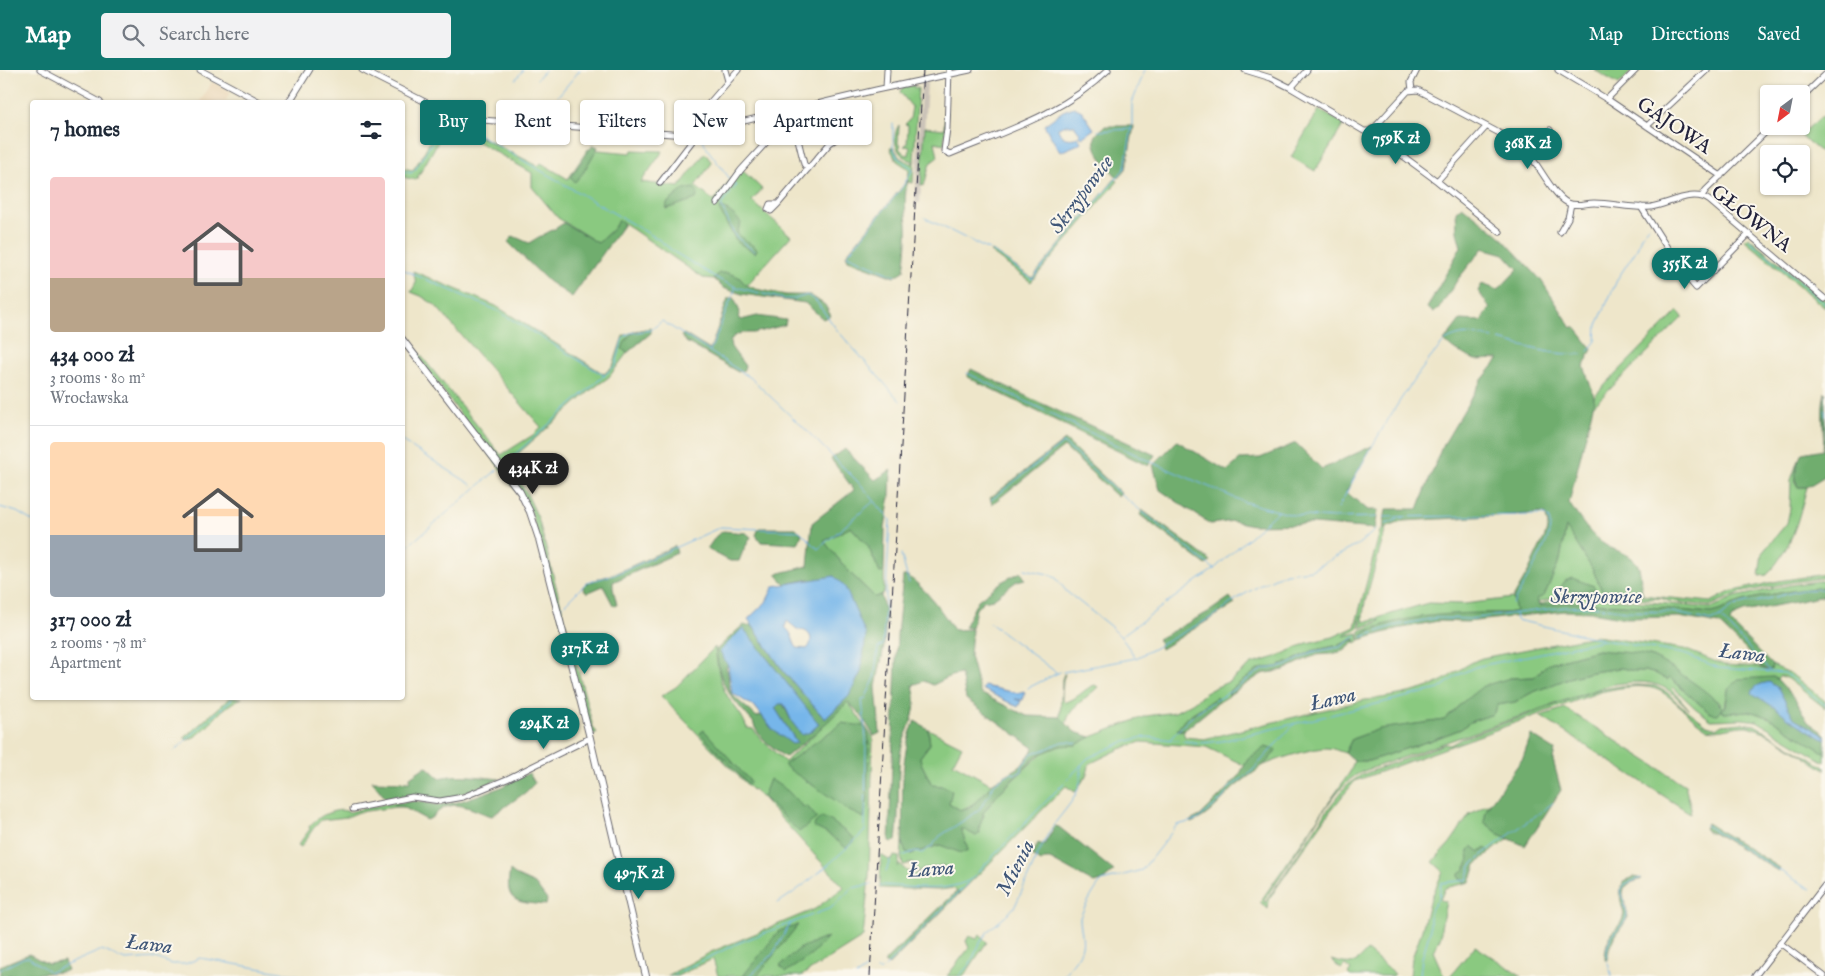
<!DOCTYPE html>
<meta charset="utf-8">
<style>
body{margin:0;font-family:"IM FELL English",serif;background:#f2f2f3;color:#1f2937;height:100vh;display:flex;flex-direction:column;font-size:19px;white-space:nowrap}
*{box-sizing:border-box;margin:0}
p{font-size:16px;color:#747a83}
.icon{flex:none;width:28px;height:28px;fill:none;stroke:currentColor;stroke-width:2;stroke-linecap:round;stroke-linejoin:round}
.map{position:relative;flex:1;overflow:hidden}
.sheet{position:absolute;left:30px;top:30px;width:375px;height:600px;display:flex;flex-direction:column;background:#fff;border-radius:5px;box-shadow:0 1px 4px #0004}
.sheet>*{flex:none}
.top-card{position:absolute;left:420px;top:30px;width:475px;height:45px;display:flex;gap:10px}
.needle{width:32px;rotate:212deg}
.tools{position:absolute;left:1760px;top:15px;display:grid;gap:10px}
.tools a{display:grid;place-items:center;width:50px;height:50px;border-radius:5px;background:#fff;box-shadow:0 1px 4px #0004;font-size:25px}
.price{position:absolute;translate:-50% -42px;padding:0 11px;border-radius:18px;background:#0f766e;color:#fff;font-size:16px;line-height:32px;filter:drop-shadow(0 1px 2px #0008)}
.price::after{content:'';position:absolute;left:50%;top:30px;width:15px;height:11px;margin-left:-8px;background:inherit;clip-path:polygon(0 0,100% 0,50% 100%)}
.price.selected{background:#222;color:#fff}
ul{padding:0;list-style:none}
li{display:grid;align-content:center;gap:10px;height:265px;padding:0 20px}
li+li{border-top:1px solid #e0e1e3}
li span{display:grid;place-items:center;height:155px;border-radius:5px;color:#555}
li>.icon{margin-inline-start:auto}
span .icon{width:90px;height:90px;fill:#fffc;stroke-width:1}
li b{font-size:21px}
h2{display:flex;justify-content:space-between;align-items:center;height:60px;padding:0 20px;font-size:21px}
.chip{padding:0 18px;border-radius:5px;background:#fff;box-shadow:0 1px 4px #0004;font-size:18px;line-height:45px}
.chip.selected{background:#0f766e;color:#fff}
header{display:flex;align-items:center;gap:30px;box-sizing:border-box;height:70px;padding:0 25px;background:#0f766e;color:#fff}
header strong{font-size:24px}
nav{display:flex;gap:28px;margin-inline-start:auto;font-size:18px}
.search{width:350px;height:45px;background:#f2f2f3;display:flex;align-items:center;gap:12px;box-sizing:border-box;padding:0 18px;border-radius:5px;color:#747a83;font-size:19px}
.map>svg:first-child{display:block}
</style>
<header>
<strong>Map</strong>
<div class="search"><svg class="icon" aria-label="search" viewBox="0 0 24 24"><circle cx="10" cy="10" r="6"/><path d="M15 15l6 6"/></svg>Search here</div>
<nav><a>Map</a><a>Directions</a><a>Saved</a></nav>
</header>
<div class="map">
<svg width="1825" height="906" viewBox="0 0 1825 906">
<rect width="100%" height="100%" fill="#fbf7ec"/>
<filter id="ink" filterUnits="userSpaceOnUse"><feTurbulence type="fractalNoise" baseFrequency=".02" numOctaves="2"/><feDisplacementMap in="SourceGraphic" scale="10" xChannelSelector="R" yChannelSelector="G"/><feConvolveMatrix kernelMatrix="1 2 1 2 8 2 1 2 1" color-interpolation-filters="sRGB"/></filter>
<filter id="wash" filterUnits="userSpaceOnUse"><feTurbulence type="fractalNoise" baseFrequency=".0096" numOctaves="4" result="noise"/><feDisplacementMap in="SourceGraphic" scale="20" xChannelSelector="R" yChannelSelector="G"/><feGaussianBlur stdDeviation="1.12" result="paint"/><feColorMatrix in="noise" values="0 0 0 0 0 0 0 0 0 0 0 0 0 0 0 0 0 1.4 0 .05"/><feComposite in="paint" operator="in"/></filter>
<g filter="url(#wash)">
<rect width="100%" height="100%" fill="#eee6ca"/>
<path fill="#ebd8ba" d="M212,12L231,22L225,32H200Z"/>
<path fill="#cbc3b8" d="M927,12L920,133H915L921,14Z"/>
<path fill="#8ac980" stroke="#56765e" d="M1594,0H1629L1632,1L1619,14Z
M914,15V18H918L913,113L908,112L909,99L897,91L890,78H894L900,88L913,94V91C897,87 890,69 899,55L898,74L901,76L899,78L904,84L909,85L910,77L904,76L907,74L908,57V55L905,54L910,49L912,37L900,22L902,18Z
M1319,40L1344,54L1315,101L1291,87Z
M945,43H947L944,74L935,72L938,87L930,93L924,116L921,115L925,57L944,59Z
M1822,46L1825,49V83L1823,84L1800,65Z
M441,47L538,96L541,93L568,109L588,79L631,83L632,80L663,81L641,112L679,117L705,83L712,93L695,116L714,131L738,100L743,101L762,119L752,131L791,166L747,215L719,203L714,209L703,208L622,152L616,154L614,158L598,173L558,148L532,117V103L452,57L446,58L416,110L403,107L402,98L413,100L421,88L440,52Z
M1115,109L1118,111L1031,212L990,182L992,181L1032,208Z
M1748,167L1825,230V238L1745,170Z
M413,201L496,236L604,304L613,296L623,266L638,260L628,267L622,279L627,283L609,307L591,320L507,393L526,422L538,448L593,657L597,663L591,664L531,441L403,266L402,262L501,385L533,365L541,357L435,235L421,226L411,222L416,213Z
M1678,241L1683,247L1593,336L1594,326Z
M1798,390L1795,412L1798,417H1807C1797,454 1793,475 1767,505L1759,506L1762,483L1787,453L1790,439L1791,410Z
M1566,456L1593,500L1602,521L1711,532L1730,522L1778,511L1825,504V505L1822,508L1793,512L1739,523L1710,536L1668,531L1661,528L1648,529L1584,524L1561,526L1537,533V528L1544,526L1560,490Z
M851,457L868,476L880,503L884,502V522L881,525L875,527L849,502L824,471Z
M1386,458L1365,532L1363,545L1364,552L1428,533L1464,534L1513,528L1517,541C1506,544 1496,542 1485,543C1451,546 1417,545 1384,555C1377,557 1369,559 1363,564V569L1360,570V561L1380,551L1379,550L1361,558V545L1358,559L1344,566L1358,563L1359,571L1356,573L1355,569H1353L1339,575L1312,581L1292,591L1276,597L1264,598L1257,601L1229,621V626L1219,632L1216,628L1191,644L1179,661L1186,659L1183,662L1185,667L1204,669L1365,630C1385,628 1422,622 1438,613C1454,605 1465,594 1482,588L1595,566L1684,579L1724,595L1758,597L1766,600H1771L1772,595L1790,603L1825,631V638L1785,607L1780,606L1777,609L1773,607L1728,619L1724,643L1749,641L1768,647L1825,683V692L1757,651L1742,649L1711,650L1695,638L1673,617L1672,619L1689,639C1682,633 1676,625 1668,620C1652,609 1628,612 1609,615L1364,701C1339,711 1320,747 1305,769C1291,790 1278,810 1264,830L1265,833L1331,735L1347,715L1361,705L1445,674L1450,675L1463,668L1597,620L1621,616L1636,615L1655,616L1668,623L1678,633L1707,655L1717,658L1722,655L1742,653L1755,655L1825,697V700C1808,689 1765,658 1747,656C1734,655 1721,662 1708,659C1692,650 1680,634 1665,624C1648,611 1619,618 1600,622L1355,711L1331,740L1275,820L1269,830L1268,839L1260,832L1350,702L1354,691H1369L1432,670L1461,659L1470,652L1493,644L1498,635L1515,632L1531,623L1572,607L1592,602L1621,598L1635,601H1645L1657,604L1667,610L1670,608L1710,643L1721,634L1660,591L1650,586L1598,580L1549,593L1534,607L1510,608L1464,631L1444,650L1379,660L1352,669L1345,683C1338,681 1333,678 1326,678C1310,678 1268,692 1254,700L1206,677L1141,672L1120,679L1089,694C1089,705 1081,713 1075,722L1066,716L959,824L953,818L940,820L882,818L880,817L881,785L889,790L893,789L894,786L899,787V792L897,797L900,794C908,805 916,805 928,805V803H916L944,796V795L917,801L915,795L913,793L903,795L901,787L902,773L906,782L911,784L940,775L947,777L961,757L976,766L978,755L984,746L983,743L999,723L1042,683L1063,675H1076L1091,667L1146,646L1175,642L1192,633L1210,620L1230,611L1252,594L1276,587L1307,573L1333,567L1355,557L1380,461Z
M1825,510V517C1797,520 1767,524 1740,532C1730,535 1722,541 1711,543L1641,536L1569,532L1539,536L1538,535L1562,528L1583,526L1711,538L1735,527L1790,515Z
M715,577C717,593 719,613 728,627C736,640 741,642 747,658L753,659L762,670L785,692L848,632L873,667L869,807L863,867L801,906H718L713,889L677,906H667L711,882L815,839L844,817L754,719L752,720L661,626L676,617Z
M1064,604H1065L1063,610L1062,629L1065,632C1077,630 1084,618 1095,615L1098,617C1087,628 1069,637 1066,654L1060,647L1062,609Z
M230,628H242C237,630 232,633 228,636C214,646 205,664 188,670L184,668Z
M1565,638L1685,715L1691,738L1690,743L1540,646Z
M928,659L962,676L953,693L991,714C984,726 973,736 960,740L949,733L944,716L932,715L921,693L920,687L930,674Z
M392,733L396,737L359,742L347,747L321,750L313,759L301,777L298,775L310,759L309,757C316,747 337,736 349,742L365,738Z
M1490,733L1486,741L1499,764L1509,769L1490,782L1486,778L1480,783L1472,776L1468,780L1469,792L1459,808L1466,813L1445,818L1440,830L1446,831L1441,858V866L1433,881L1444,906H1410L1412,888L1422,860L1428,836L1443,801L1433,792L1450,773L1470,744Z
M980,865L987,872L964,906H947L969,878L966,871L969,866L977,869Z
M1475,876L1522,906H1450Z
M1367,881L1395,904L1393,906H1351L1348,904L1351,900L1345,895L1341,899L1331,890C1349,895 1355,896 1367,881Z"/>
<path fill="#6fad6e" stroke="#486854" fill-rule="evenodd" d="M1105,56H1134L1126,99L1118,108C1110,99 1089,78 1096,65C1098,62 1102,59 1105,56Z
M593,75L598,77L583,103L575,112L570,108Z
M908,110C904,126 905,138 907,153C908,169 906,186 904,201L894,207L848,190L846,185Z
M694,118L698,123L696,129L666,139L667,133L683,120Z
M1462,136L1499,165L1541,210L1572,258L1574,256L1592,279L1584,296L1594,326L1593,336L1569,433C1579,448 1591,467 1607,476C1616,481 1628,483 1635,491C1643,499 1639,514 1643,524L1602,521L1593,500L1566,457L1560,490L1544,526L1537,529L1539,536L1569,532L1641,536L1711,543C1722,541 1730,535 1740,532C1767,524 1797,520 1825,517V526L1744,542L1732,547L1730,552L1772,595L1771,600L1762,598L1745,579L1719,554L1679,547L1626,548L1592,542L1565,541L1467,552L1438,551L1397,559L1363,569V564C1369,559 1377,558 1384,555C1415,545 1456,543 1489,543C1499,543 1506,544 1516,541L1513,528L1528,502L1545,466L1548,455L1545,443L1404,451L1383,459L1386,439H1418L1441,379L1481,311L1499,289L1475,290L1453,279L1444,271L1460,250L1481,251L1490,238L1478,221L1482,214L1498,220L1518,199L1504,184L1483,178L1458,209L1438,240L1433,242L1427,238L1461,177L1457,162L1456,141Z
M720,138C727,138 737,147 741,153L737,162L739,165L756,178L757,180L755,183L737,172L719,140Z
M618,150L624,154L572,227L548,211L508,172L513,166L529,173C540,165 553,161 564,153L598,173L614,158Z
M719,203H728L739,207L745,214L756,219L786,225H810L825,235L831,246L823,249L805,233L742,224L723,218L714,209Z
M728,228H734L740,242L738,247L741,250L757,246L786,250L785,255L754,263H741L734,266L730,271L731,277L745,296L744,300L738,302L686,272L681,266L684,264L710,280Z
M651,258V263L627,283L622,279C627,263 636,260 651,258Z
M971,299L1032,329L1155,385L1148,396L967,307Z
M1825,322V406L1807,417H1798C1793,408 1797,392 1802,383L1823,379C1825,360 1820,342 1825,322Z
M1065,370L1121,423L1118,427L1064,377L992,434L990,428Z
M1177,371L1227,401L1241,389L1260,388L1296,373L1322,399L1372,376L1346,422L1368,440H1378L1375,459L1313,454L1252,455L1234,451L1210,454L1160,420L1153,395Z
M845,379L875,410L891,400L890,425L885,458L884,502L880,503L868,476L851,457L824,471L849,502L875,527L881,525L886,547L884,577L876,617L880,663L874,666L861,645L848,632L821,658L786,687L783,686C773,677 756,666 753,652C730,626 719,616 716,580L743,555L748,556L751,554L784,602L825,649L849,626L861,602L810,509L785,514L776,504L808,496L812,453L854,420L831,389ZM728,596L819,655L792,652L783,634L779,633L775,638L797,673L772,659L761,645L757,647L732,625C727,616 730,606 726,597Z
M1142,440L1211,491L1206,495L1140,445Z
M759,458H796L802,464L798,474L761,472L756,465Z
M723,461L746,463L751,467L743,481L739,491H730L707,479L716,466Z
M675,476L677,483L613,512V518L617,535H613L603,516L587,523L583,519L584,515L597,509L612,505Z
M1021,502L1025,509L1017,511L993,529L983,531L976,539L972,558L964,557L978,530L1003,511Z
M903,506H908C927,520 941,540 954,560L972,559L970,586L980,623L1027,646L1060,647L1075,662L1091,667L1076,675L1059,676L1038,685L999,723L983,743C984,750 978,752 980,763L976,766L961,758L968,780L961,783L940,775L911,784L906,782L902,773C904,734 898,686 915,651L928,659L930,674L920,687L921,693L932,715L944,716L952,721L949,733L960,740L970,737L987,721L991,714L1021,696L1034,678L966,629L961,604L951,606L933,615L924,611L913,615C914,621 916,628 915,634C914,652 902,668 900,686C897,714 900,742 896,771L892,772L889,771L897,565Z
M1572,508L1594,516L1595,520L1558,521L1565,511Z
M1230,527L1235,534L1161,579L1158,569L1210,541Z
M1355,569V572L1344,581L1331,584L1315,585L1284,600L1262,604L1229,625V621L1256,601L1264,598L1276,597L1292,591L1312,581L1339,575Z
M1598,580C1615,582 1633,582 1649,586C1661,589 1719,628 1722,638L1726,637L1728,619L1738,609L1773,607L1777,609L1796,630L1808,652L1825,664V683L1768,647L1749,641L1724,643L1722,639L1718,644L1710,643L1670,608L1667,610L1657,604L1645,601H1635L1621,598L1592,602L1572,607L1531,623L1515,632L1498,635L1493,644L1470,652L1461,659L1432,670L1369,691H1354L1345,683L1352,669L1379,659L1444,650L1464,631L1483,616L1510,608L1534,607L1549,593Z
M1216,627L1219,632L1186,659L1177,660L1184,650Z
M842,653L864,656L869,665L868,729L864,748L847,740L836,731L790,700L784,695Z
M704,660L750,711L749,715L700,663Z
M1531,665L1555,680L1553,690L1561,720L1525,776L1499,764L1484,752L1486,741L1490,733L1523,688Z
M1265,677L1276,680C1266,697 1250,704 1236,716C1221,729 1211,746 1191,753L1190,751L1200,746L1222,724L1238,707L1248,689Z
M426,696L439,708C459,703 480,707 500,709L453,727L438,730L414,725L386,729L372,711L410,712V707Z
M529,703L535,713L526,722L492,746C476,742 460,730 444,738C437,741 435,747 427,750L403,737H396L393,733L416,731L438,735L458,732L499,718Z
M770,709L788,721L803,737L807,736L817,748L799,762L763,727Z
M822,747L831,751L854,768V772L846,778L830,765L814,757L815,753Z
M1707,753L1772,793L1780,798L1778,801L1713,762H1707L1704,758Z
M1055,756L1059,757L1114,801L1102,811L1094,813L1050,789H1045L1041,792L1032,786L1038,773L1044,775Z
M1472,776L1480,782L1486,778L1490,782L1476,795L1470,812L1466,813L1459,808V803C1470,799 1469,790 1468,780Z
M510,801L515,805L535,814L547,830L546,835C520,832 503,835 510,801Z
M1634,807L1642,809L1630,813L1624,818L1623,824L1628,847C1620,862 1607,871 1608,890H1605C1605,878 1607,869 1615,860C1617,857 1621,854 1622,850C1628,839 1614,830 1624,811Z
M957,821L959,824L889,895L884,892Z
M798,855L757,906H743L779,861Z
M828,867L809,887L786,902L780,896L800,878Z
M29,884L48,894L64,891L67,900L63,902L0,906V896Z"/>
<path fill="#76b6ea" stroke="#4c6c92" fill-rule="evenodd" d="M1074,37L1082,41L1094,59L1083,67L1079,65L1080,63L1074,55H1066L1058,58C1060,69 1069,70 1078,67L1081,72L1079,74L1060,82L1044,55L1063,41Z
M834,506L845,517L866,565L861,602L849,626L825,649L784,602L748,549L766,532L774,516ZM787,551C791,554 794,557 797,559C800,561 803,560 805,561C813,565 812,574 807,579L797,578C792,571 794,565 785,557Z
M743,558L819,654L810,662L802,665L792,652L784,634H779L775,638L797,673L792,674L772,659L756,638L732,623L728,596L720,581Z
M1769,612L1778,618L1794,648L1825,666V670L1788,648L1780,641L1752,623C1754,615 1762,614 1769,612Z
M984,616L1017,623L1024,621L1025,623L1023,630L1015,629L1021,631L1018,637L982,619Z"/>
<g fill="none" stroke-linecap="round" stroke-linejoin="round">
<path stroke="#76b6ea" stroke-width="1" d="M516,9L523,0
M537,9L545,0
M558,26L580,0
M893,54V78L898,88L913,99L901,119L847,185L895,206
M1098,61L1131,59
M701,66L708,80L730,109
M402,101L411,103L415,100L446,49L471,60L658,169L674,182L722,211L736,217L783,229H795L807,225L816,231L837,260L900,331
M734,114L736,116L721,135L735,166L755,182
M925,148L989,180
M1748,169L1825,234
M992,181L1032,209L1125,98L1132,56V33L1145,0
M402,199L498,241L605,306
M1500,270C1527,277 1554,286 1583,284
M1445,271C1463,261 1474,264 1493,268
M710,281L736,217
M1588,281L1596,271L1597,255L1618,208L1637,179L1641,166L1649,156
M967,303L1149,391L1244,432L1293,445L1333,448L1377,447
M1825,340V346
M402,371L472,415
M504,394L616,295L622,270L627,265L630,263L651,260L662,251L751,308L796,351
M991,430L1063,373L1125,428L1214,499
M0,437L17,442L32,451
M1338,438C1369,382 1400,322 1443,273
M1384,447L1545,445C1565,457 1519,518 1513,534
M1386,454L1403,447
M402,481L497,400
M901,484L909,513
M1025,499L1048,504L1056,508L1067,522L1110,556L1121,567L1136,588L1214,546L1238,528L1264,513L1286,503L1311,500L1356,476L1378,458
M563,536L587,512L614,505L721,457L800,461L818,479L874,431
M1515,543L1516,550L1521,551L1601,569
M1720,547L1770,601
M990,553L1057,603
M1121,566L1214,499L1278,441
M1362,567L1393,556L1436,548L1469,549L1566,537L1592,536L1626,541L1672,542L1711,551L1720,547L1734,536L1747,532H1756L1802,520L1825,519
M1063,602L1136,588
M1028,618L1060,602
M1171,668L1188,650L1204,637L1238,617L1253,605L1264,599L1286,596L1312,582L1340,577L1356,566
M174,681L232,629
M1705,755L1810,819
M1173,760L1177,755L1197,750L1223,728L1228,719L1252,701L1294,654
M902,786L913,782L922,783L932,776L940,766L978,741L989,725L994,714L1003,707L1011,703L1017,704L1022,701V696L1032,683C1036,681 1040,682 1044,680C1058,674 1060,669 1077,673
M886,801L890,790
M880,815C909,816 942,824 970,810L1088,688L1121,673L1139,668L1147,667L1202,673L1222,671L1439,619L1458,605L1475,597L1603,570L1684,584L1719,598L1785,603L1825,635
M778,833C812,811 836,788 865,761L866,668L862,630L865,629L874,610L878,578L883,575L890,450L863,417L799,353
M1607,891V879L1610,869L1625,851L1627,844L1621,820L1625,814L1641,808
M1608,893L1612,906
M884,898L968,813
M0,900L23,888L28,887L50,902L102,880L125,890L156,888L171,894H185L200,888L303,906
M877,900H881
M671,906L738,873L831,838L852,818L872,814
M750,906L773,884L790,854
M856,906L866,899
M959,906L970,894L981,871L989,860L1007,845L1015,836C1026,813 1035,789 1047,766C1061,739 1084,729 1081,695
M1063,906C1068,898 1078,889 1081,880C1085,869 1080,859 1080,848C1081,843 1097,815 1102,811L1142,800L1171,763
M1420,906L1422,888L1430,861V841L1439,828L1441,813L1467,810L1471,796L1483,784L1553,733"/>
</g>
</g>
<g filter="url(#ink)">
<g fill="none" stroke-linecap="round" stroke-linejoin="round">
<g stroke="#69676d" stroke-width="7">
<path id="minor" d="M40,0L100,32
M200,0L260,32
M362,0L451,45L467,49L685,65L876,20L970,0
M725,0L728,11
M949,0L947,59L944,81L950,84C1006,61 1064,43 1108,0
M1245,0L1271,8L1291,18L1364,61H1369L1375,57L1408,21L1418,20L1520,74C1535,86 1552,126 1568,133C1576,137 1585,133 1594,133C1613,133 1633,139 1651,137C1670,134 1693,118 1710,131L1825,229
M1558,0L1610,31L1721,106
M886,18L887,0
M1291,18L1307,0
M1412,20L1411,12L1417,0
M1801,28L1825,5
M1607,29L1636,0
M792,45L804,94L808,99
M1647,56L1707,0
M1369,61L1437,111L1500,162
M704,62L703,57L706,37L738,0
M1528,82L1550,60
M1437,111L1486,57
M660,113L693,70V64
M1702,126L1706,120L1772,56
M717,133L741,100L785,52L792,46
M778,134L771,141L768,139L770,134H778L830,73L836,69
M1641,137L1684,204L1696,218L1749,164
M1560,162L1568,148L1571,134
M353,739L412,727L440,731L463,727L507,709L590,668
M1780,873L1824,906
M1755,906L1825,815"/>
</g>
<g stroke="#69676d" stroke-width="8">
<path id="major" d="M289,32L309,0
M402,269L520,422L530,442L539,469L589,664L646,906"/>
</g>
<use href="#minor" stroke="#fff" stroke-width="5"/>
<use href="#major" stroke="#fff" stroke-width="6"/>
<path stroke="#22223b" stroke-width="1" stroke-dasharray="8 4" stroke-linecap="butt" d="M870,906L923,0"/>
</g>
</g>
<g text-anchor="middle" dominant-baseline="central" stroke-width="4" stroke-linejoin="round" paint-order="stroke">
<g font-size="20" fill="#22223b" stroke="#fbf7ec">
<text transform="translate(1674 56) rotate(34)">GAJOWA</text>
<text transform="translate(1751 149) rotate(38)">GŁÓWNA</text>
</g>
<g font-size="21" font-style="italic" fill="#3f5678" stroke="#fbf7ec">
<text transform="translate(1082 125) rotate(-53)">Skrzypowice</text>
<text x="1596" y="527">Skrzypowice</text>
<text transform="translate(1742 584) rotate(7)">Ława</text>
<text transform="translate(1333 630) rotate(-13)">Ława</text>
<text transform="translate(1016 798) rotate(-63)">Mienia</text>
<text transform="translate(931 800) rotate(-4)">Ława</text>
<text transform="translate(149 875) rotate(7)">Ława</text>
</g>
</g>
</svg>
<div class="tools">
<a><svg class="needle" viewBox="-14 -14 28 28"><path d="M0-13l5 13h-10z" fill="#e53935"/><path d="M0 13l5-13h-10z" fill="#747a83"/></svg></a>
<a><svg class="icon" aria-label="locate" viewBox="0 0 24 24"><circle cx="12" cy="12" r="6"/><path d="M12 2v4M12 18v4M2 12h4M18 12h4"/></svg></a>
</div>
<b class="price" style="left:1396px;top:95px">759K zł</b>
<b class="price" style="left:1528px;top:100px">368K zł</b>
<b class="price" style="left:1685px;top:220px">355K zł</b>
<b class="price selected" style="left:533px;top:425px">434K zł</b>
<b class="price" style="left:585px;top:605px">317K zł</b>
<b class="price" style="left:544px;top:680px">294K zł</b>
<b class="price" style="left:639px;top:830px">497K zł</b>
<div class="top-card">
<a class="chip selected">Buy</a>
<a class="chip">Rent</a>
<a class="chip">Filters</a>
<a class="chip">New</a>
<a class="chip">Apartment</a>
</div>
<section class="sheet">
<h2>7 homes<svg class="icon" aria-label="filters" viewBox="0 0 24 24"><path d="M4 7h16M4 17h16"/><circle cx="9" cy="7" r="2"/><circle cx="15" cy="17" r="2"/></svg></h2>
<ul>
<li><span style="background:linear-gradient(#f6c9c9 65%,#b9a48a 0)"><svg class="icon" aria-label="home" viewBox="0 0 24 24"><path d="M3 11l9-7 9 7M6 9v11h12V9"/></svg></span><div><b>434 000 zł</b><p>3 rooms · 80 m²</p><p>Wrocławska</p></div></li>
<li><span style="background:linear-gradient(#ffd9b3 60%,#9aa5b1 0)"><svg class="icon" aria-label="home" viewBox="0 0 24 24"><path d="M3 11l9-7 9 7M6 9v11h12V9"/></svg></span><div><b>317 000 zł</b><p>2 rooms · 78 m²</p><p>Apartment</p></div></li>
</ul>
</section>
</div>
